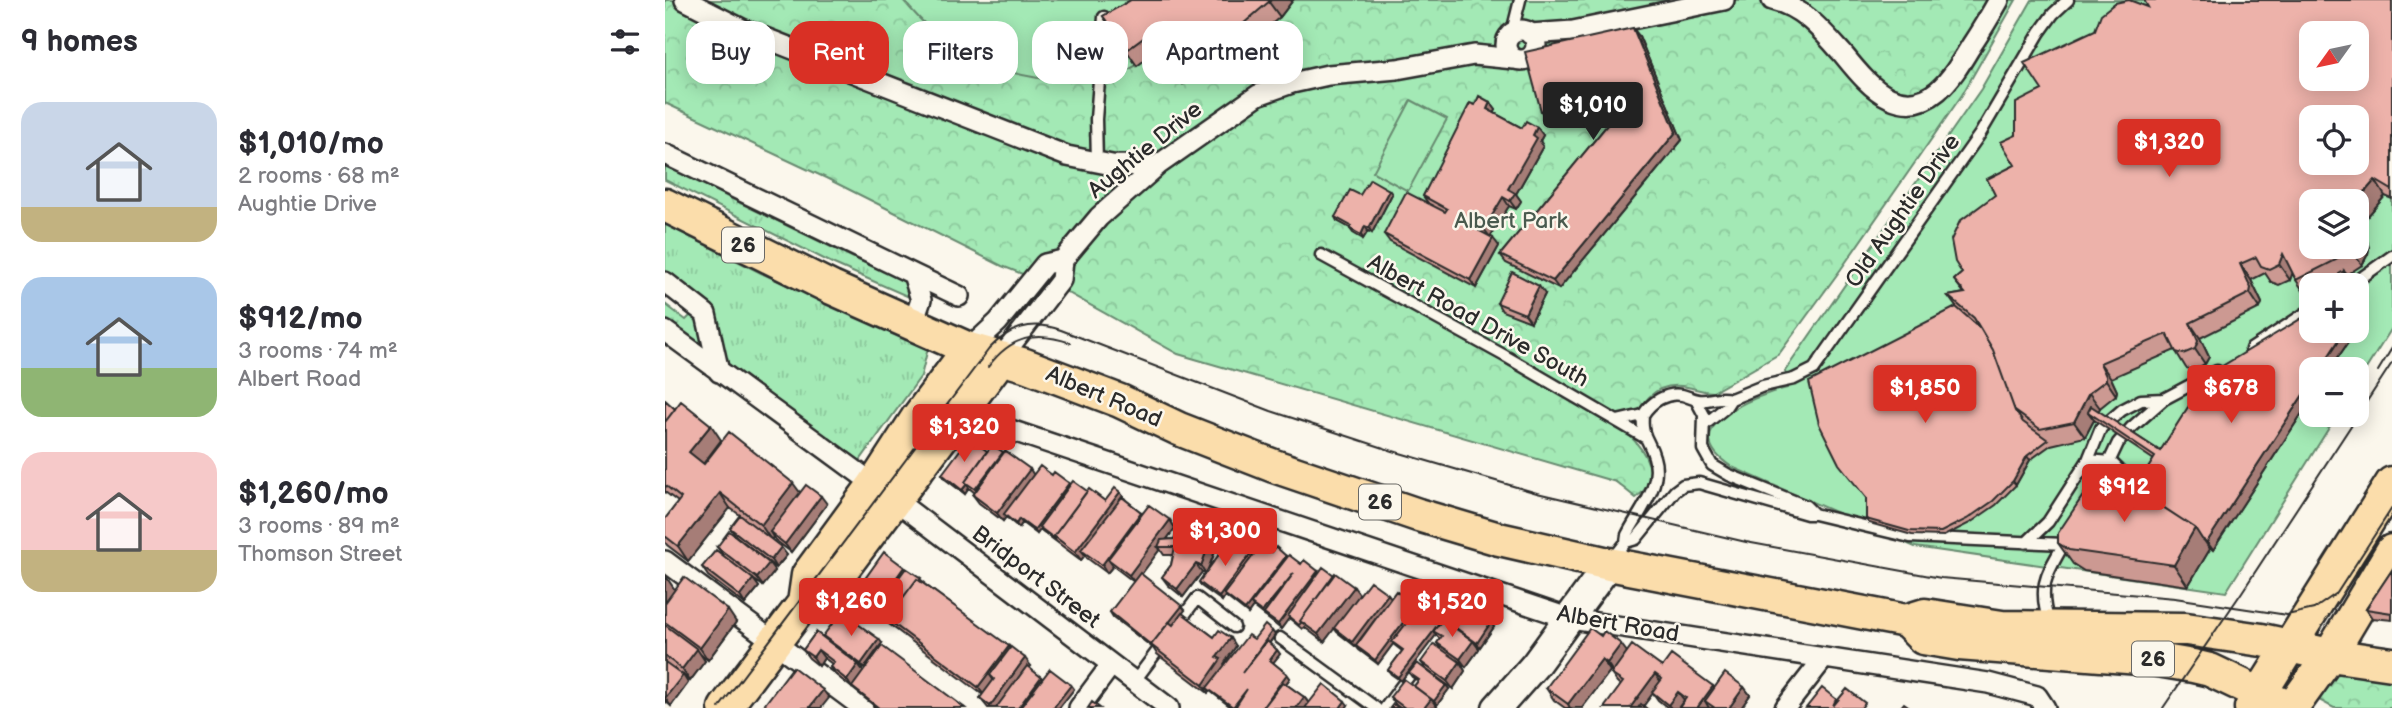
<!DOCTYPE html>
<meta charset="utf-8">
<style>
body{margin:0;font-family:"Balsamiq Sans",sans-serif;background:#f7f7f7;color:#2b2b33;height:100vh;display:flex;flex-direction:column;font-size:26px;white-space:nowrap}
*{box-sizing:border-box;margin:0}
p{font-size:23px;color:#7c7c81}
.icon{flex:none;width:38px;height:38px;fill:none;stroke:currentColor;stroke-width:2;stroke-linecap:round;stroke-linejoin:round}
.map{position:relative;flex:1;overflow:hidden}
.details{display:flex;flex-direction:column;background:#fff;width:665px}
.details>*{flex:none}
.hud{position:absolute;left:21px;top:21px;width:665px;height:63px;display:flex;gap:14px}
.needle{width:46px;rotate:237deg}
.fabs{position:absolute;left:1634px;top:21px;display:grid;gap:14px}
.fabs a{display:grid;place-items:center;width:70px;height:70px;border-radius:14px;background:#fff;box-shadow:0 4px 18px #0003;font-size:35px}
.price{position:absolute;translate:-50% -60px;padding:0 16px;border-radius:7px;background:#d93025;color:#fff;font-size:23px;line-height:46px;filter:drop-shadow(0 2px 4px #0008)}
.price::after{content:'';position:absolute;left:50%;top:42px;width:21px;height:16px;margin-left:-10px;background:inherit;clip-path:polygon(0 0,100% 0,50% 100%)}
.price.selected{background:#222;color:#fff}
ul{padding:0;list-style:none}
li{display:flex;align-items:center;gap:21px;height:175px;padding:0 21px}
li span{display:grid;place-items:center;flex:none;width:196px;height:140px;border-radius:21px;color:#555}
li>.icon{margin-inline-start:auto}
span .icon{width:84px;height:84px;fill:#fffc;stroke-width:1}
li b{font-size:30px}
h2{display:flex;justify-content:space-between;align-items:center;height:84px;padding:0 21px;font-size:30px}
.pill{padding:0 24px;border-radius:21px;background:#fff;box-shadow:0 4px 18px #0003;font-size:24px;line-height:63px}
.pill.selected{background:#d93025;color:#fff}
main{display:flex;flex:1;min-height:0}
.map>svg:first-child{display:block}
</style>
<main>
<section class="details">
<h2>9 homes<svg class="icon" aria-label="filters" viewBox="0 0 24 24"><path d="M4 7h16M4 17h16"/><circle cx="9" cy="7" r="2"/><circle cx="15" cy="17" r="2"/></svg></h2>
<ul>
<li><span style="background:linear-gradient(#c9d6e8 75%,#c2b280 0)"><svg class="icon" aria-label="home" viewBox="0 0 24 24"><path d="M3 11l9-7 9 7M6 9v11h12V9"/></svg></span><div><b>$1,010/mo</b><p>2 rooms · 68 m²</p><p>Aughtie Drive</p></div></li>
<li><span style="background:linear-gradient(#a9c7e8 65%,#8fb573 0)"><svg class="icon" aria-label="home" viewBox="0 0 24 24"><path d="M3 11l9-7 9 7M6 9v11h12V9"/></svg></span><div><b>$912/mo</b><p>3 rooms · 74 m²</p><p>Albert Road</p></div></li>
<li><span style="background:linear-gradient(#f6c9c9 70%,#c2b280 0)"><svg class="icon" aria-label="home" viewBox="0 0 24 24"><path d="M3 11l9-7 9 7M6 9v11h12V9"/></svg></span><div><b>$1,260/mo</b><p>3 rooms · 89 m²</p><p>Thomson Street</p></div></li>
</ul>
</section>
<div class="map">
<svg width="1727" height="708" viewBox="0 0 1727 708">
<defs>
<pattern id="grass-tufts" width="24" height="20" patternUnits="userSpaceOnUse" patternTransform="scale(1.75)"><rect width="24" height="20" fill="#a3e9b5"/><path d="M3 7l-1-3M5 7V3M7 7l1-3M15 17l-1-3M17 17v-4M19 17l1-3" fill="none" stroke="#8cc89c"/></pattern>
<pattern id="park-crowns" width="20" height="18" patternUnits="userSpaceOnUse" patternTransform="scale(1.75)"><rect width="20" height="18" fill="#a3e9b5"/><path d="M2 6a3 3 0 1 1 6 0M12 15a3 3 0 1 1 6 0" fill="none" stroke="#8cc89c"/></pattern>
</defs>
<rect width="100%" height="100%" fill="#fbf7ec"/>
<filter id="ink" filterUnits="userSpaceOnUse"><feTurbulence type="fractalNoise" baseFrequency=".0143" numOctaves="2"/><feDisplacementMap in="SourceGraphic" scale="14" xChannelSelector="R" yChannelSelector="G"/><feConvolveMatrix kernelMatrix="1 2 1 2 8 2 1 2 1" color-interpolation-filters="sRGB"/></filter>
<g filter="url(#ink)">
<path fill="url(#grass-tufts)" stroke="#678a70" stroke-width="2" d="M0,163L61,196L195,261L236,277L251,300L169,264L0,180Z
M0,224L96,273L263,348L256,376L191,466L60,366L46,312L0,275Z
M0,304L21,320L30,311L47,357L0,322Z"/>
<path fill="url(#park-crowns)" stroke="#678a70" stroke-width="2" d="M0,0H1351L1297,95L1176,269L1114,354L1048,392C1037,392 1027,387 1016,386C984,383 974,410 962,433C981,451 998,478 971,498L951,482L513,354L398,290L337,266L161,178L0,103Z
M1675,670L1727,678V708H1669L1652,699Z"/>
<path fill="#a3e9b5" stroke="#678a70" stroke-width="2" fill-rule="evenodd" d="M238,0H628L615,17L582,45L578,41L518,84L494,50C477,62 459,75 438,79C418,84 393,81 373,78C310,67 280,50 238,0Z
M1367,0H1727V328L1692,383V369H1647V415H1672L1561,592L1250,547L1067,467C1006,428 1087,396 1122,388L1120,371L1316,89ZM1647,33H1692V79H1647ZM1647,117H1692V163H1647ZM1647,201H1692V247H1647ZM1647,285H1692V331H1647Z
M746,100L782,119L743,191L708,172Z"/>
<g fill="none" stroke-linecap="round" stroke-linejoin="round">
<g stroke="#2b2b2b" stroke-width="15">
<path id="lane" d="M847,32L855,0
M432,162L431,119L439,17
M656,255L840,356L979,437
M1686,285L1727,256
M1586,349L1647,309
M1031,400L1039,415L1038,449L1047,465L1064,475L1141,506L1149,514
M952,421L978,415C986,402 1001,392 1017,395C1022,396 1027,399 1033,400C1045,402 1051,395 1066,399
M1039,425L1060,408L1066,399L1098,386L1129,379L1149,369L1315,134L1375,32L1388,14L1403,0
M1423,460L1446,462L1478,493
M1435,481L1453,443L1466,428L1499,399L1552,371
M961,542L971,539L1010,491L1018,485L1034,483L1142,514H1149L1245,537L1399,544
M1361,543L1383,522L1423,460L1436,428L1457,410L1476,400L1499,399
M947,560L961,542L962,535C974,511 998,486 989,457C984,438 976,439 978,415
M1384,623C1372,584 1382,574 1401,540
M512,625L532,598L569,627
M615,638L711,708
M469,682L499,642
M720,708L811,586"/>
</g>
<g stroke="#2b2b2b" stroke-width="24">
<path id="street" d="M20,0L77,29L402,156L447,165L491,166
M1107,0C1138,7 1157,31 1178,54C1191,70 1206,89 1225,98C1266,116 1289,74 1306,46C1316,31 1325,16 1334,0
M841 45a15 15 0 1 1 30 0a15 15 0 1 1-30 0Z
M865,34L908,31L1059,0
M0,154L248,274L256,300L248,323
M248,274L294,296
M0,282L41,314L54,372
M0,331L225,496L504,708
M304,349L333,322L380,264L398,260
M336,358L396,280L398,260L434,217L493,165L593,95L627,83L663,75L732,69L809,55L849,59
M295,413L906,619L1323,683L1372,696L1380,708
M0,561L198,708
M414,708L446,665
M1120,708L1159,658"/>
</g>
<g stroke="#2b2b2b" stroke-width="33">
<path id="secondary" d="M832,708L870,665L944,564"/>
</g>
<g stroke="#2b2b2b" stroke-width="37">
<path id="primary" d="M0,205L167,288L304,349L360,365L455,401L514,429L609,466L753,515L834,539L944,564L1241,621L1260,615L1337,627L1521,629L1597,640L1665,655L1727,664
M139,603L143,575L209,485L253,417L304,349
M1241,621L1258,638L1294,644L1487,659L1528,666L1545,670L1625,708
M60,708L139,603L162,590L336,358
M1586,708L1727,483
M1627,708L1665,655L1727,551"/>
</g>
<use href="#lane" stroke="#fbf7ec" stroke-width="10"/>
<use href="#street" stroke="#fbf7ec" stroke-width="19"/>
<use href="#secondary" stroke="#fbf7ec" stroke-width="28"/>
<use href="#primary" stroke="#fbddab" stroke-width="32"/>
<path stroke="#2b2b2b" stroke-width="2" d="M323,367C346,336 371,331 406,343
M1713,371L1727,348
M54,708L324,349C345,327 366,320 396,330L606,411L728,451L872,493L1081,542L1276,578L1510,598L1622,615L1649,609L1672,593L1727,508
M1498,708L1577,592L1727,363"/>
</g>
<path fill="#cc9992" stroke="#2b2b2b" stroke-width="2" d="M466,0H628L615,17L582,45L578,41L518,84L494,49L472,66L438,16Z
M1727,0V199L1720,196L1695,225L1700,233L1704,248L1703,254L1697,265L1682,275L1683,285L1675,279L1662,285H1647V293L1641,295L1631,280L1627,273L1625,280L1614,285L1606,282L1600,273L1586,280L1597,303L1595,308L1535,338L1544,357L1540,364L1528,370L1521,368L1510,350L1446,378L1452,391L1451,395L1435,408L1433,411L1495,451L1691,331L1665,369H1647V398L1548,550L1543,547L1545,549L1523,586L1419,571L1408,564L1393,543L1470,489L1489,460L1429,420L1420,437L1386,445L1365,460L1351,485L1331,505L1305,523L1279,536L1247,535L1204,523L1201,519L1291,307L1283,296L1299,293L1289,280L1297,273L1330,195L1350,165L1351,135L1377,90L1483,7Z
M974,36L1017,140L894,289L841,263L835,255L948,118L940,106L882,119L876,111Z
M825,102L831,110L829,113L857,128L878,135L875,141L878,146L851,194L856,201L851,209L844,206L825,236L834,246L811,288L725,242L719,234L763,203L758,196L810,105Z
M724,190L727,194L707,233L703,231L698,239L688,233L685,229V228L672,221L670,217L695,195Z
M880,294L866,322L837,311L832,303Z
M0,400L10,409L56,440L38,464L135,492L162,504L126,552L110,540L108,537L106,540L122,555L111,568L71,536L65,528L75,515L65,508L23,561L2,545L0,542V519L13,502L0,492Z
M322,451L338,452L368,474L387,475L440,501L461,500L477,513L505,520L510,528L502,539L554,541L544,568L586,553L588,555L607,552L621,556L623,557L694,595L723,594L726,598L751,605L753,608L783,619L782,622L786,625L797,614L829,627L815,647L810,643L814,649L801,667L796,664L800,671L788,689L762,670L756,662L777,650L772,643L775,639L771,635L736,681L726,674L723,670L737,651L728,644L713,664L694,650L691,646L721,605L690,646L672,632L669,628L659,642L639,627L637,629L624,618L616,629L588,607L583,614L560,596L557,601L536,586L534,582L540,573L537,572L518,597L503,585L497,577L506,565L508,555H499L495,549L476,574L520,610L517,613L549,637L571,646L559,664L560,665L589,639L607,631L610,635L604,644L612,650L615,654L608,663L622,674L625,678L621,684L639,697L644,703L683,705L681,708H567L545,691L543,693L492,654L488,648L448,617L445,612L469,582L448,566L442,573L422,558L420,555L416,560L377,531L375,529L372,534L357,523L354,528L341,517L338,521L314,503L308,495L310,493L304,488L300,494L280,479L277,474Z
M52,547L104,563L110,571L98,586L88,579L94,587L80,604L43,576L37,567L58,555Z
M240,568L259,582L258,583L345,648L366,666L364,668L377,678L406,685L409,689L394,708H323L315,698L318,695L212,615L210,611L191,599L189,594Z
M1727,570V620L1707,618L1701,609Z
M0,577L10,590L71,622L43,660L35,654L40,661L25,681L18,675L23,683L6,706L0,701Z
M151,632L198,672L300,708H212L171,675L165,667L167,664L159,658L154,666L144,658L138,650Z
M158,636L217,643L199,668L161,640Z
M936,636L962,652L1049,688L1079,687L1085,695L1076,708H1045L1019,700L1013,708H1003L993,700L988,693L978,706L952,682L946,674L947,672L945,671L917,708H900L889,700L881,688Z
M744,673L784,689L772,705L769,703L772,707L771,708H735L731,705L725,697L749,686L753,681L747,677Z"/>
<path fill="#a67d77" stroke="#2b2b2b" stroke-width="2" d="M606,0H628L615,17L604,2Z
M968,28L974,36L1017,140L894,289L888,281L1011,132Z
M825,102L831,110L827,117L822,109Z
M872,127L878,135L875,141L878,146L851,194L856,201L851,209L845,201L843,189Z
M1710,180L1720,196L1695,225L1700,233L1704,248L1703,254L1697,265L1686,250L1688,247H1692V201Z
M724,190L727,194L707,233L704,228Z
M838,197L844,206L825,237L819,229Z
M700,226L703,231L698,239L696,235Z
M828,238L834,246L811,288L805,280Z
M1618,254L1629,269L1625,280L1614,264Z
M1575,264L1586,280L1597,303L1595,308L1585,293Z
M1679,271L1682,275L1683,285H1680Z
M874,286L880,294L866,322L860,314Z
M1525,323L1535,338L1544,357L1540,364L1530,349Z
M1680,331H1691L1665,369H1655Z
M1435,363L1446,378L1452,391L1451,395L1441,380Z
M1647,381V398L1548,550L1542,542Z
M1424,393L1435,408L1430,417L1423,412L1429,420L1420,437L1409,422Z
M46,425L56,440L35,468L24,452Z
M338,452L343,460L316,497L310,489Z
M1362,456L1365,460L1351,485L1348,481Z
M365,469L370,477L339,514L341,517L338,521L332,513Z
M128,483L139,498L105,532L108,537L106,540L96,525Z
M404,483L407,487L372,534L369,530Z
M302,484L304,488L300,494L297,490Z
M455,492L461,500L416,550L420,555L416,560L410,552Z
M55,493L65,508L23,561L13,546Z
M156,496L162,504L126,552L120,544Z
M476,512L482,520L443,559L448,566L442,573L437,565Z
M354,519L357,523L354,528L351,524Z
M505,520L510,528L496,547H493L495,549L470,583L464,575Z
M1530,528L1545,549L1523,586L1509,565Z
M548,533L554,541L541,574L536,566Z
M116,547L122,555L111,568L106,560Z
M586,553L589,557L559,594L560,596L557,601L554,597Z
M621,556L624,560L586,604L588,607L583,614L580,610Z
M104,563L110,571L98,586L92,578Z
M531,564L537,572L518,597L512,589Z
M239,567L242,571L212,613L209,609Z
M653,571L656,575L616,629L613,624Z
M629,573L599,614L600,617L597,612Z
M2,578L10,590L0,604V581Z
M88,579L94,587L80,604L75,596Z
M689,587L695,595L659,642L653,634Z
M723,594L726,598L690,646L687,642Z
M751,605L754,609L713,664L710,660Z
M517,606L520,610L490,648L486,645Z
M63,610L71,622L43,660L35,648Z
M826,622L829,627L815,647L812,643Z
M607,631L610,635L580,677L577,673Z
M769,631L771,635L736,681L733,677Z
M566,638L571,646L559,664L561,667L542,688L545,691L543,693L538,685L552,657Z
M214,639L217,643L199,668L196,664Z
M808,641L814,649L801,667L795,659Z
M956,644L965,656L950,675L942,663Z
M344,646L350,655L325,675L329,681L319,695L313,687Z
M32,649L40,661L25,681L17,669Z
M153,650L159,658L154,666L148,657Z
M612,650L615,654L607,664L605,660Z
M360,658L366,666L335,708H326L325,706Z
M937,659L945,671L917,708H905L903,704Z
M795,662L800,671L788,689L782,681Z
M193,664L199,672L187,688L182,680Z
M622,674L625,678L603,708H597Z
M990,674L996,682L977,708H965Z
M18,675L23,683L6,706L0,698Z
M376,677L379,681L359,708H353Z
M406,685L409,689L394,708H388Z
M781,685L784,689L772,705L769,701Z
M1048,686L1054,694L1040,701L1044,708H1032Z
M1079,687L1085,695L1076,708H1064Z
M158,690L164,698L156,708H144Z
M1013,692L1019,700L1013,708H1006L1003,705Z
M639,697L645,705L642,708H631Z
M766,699L772,707L771,708H759Z
M680,701L683,705L681,708H675Z"/>
<path fill="#edb2aa" stroke="#2b2b2b" stroke-width="2" fill-rule="evenodd" d="M466,0H606L571,30L568,26L507,69L484,34L462,50L438,16Z
M1464,0L1483,7L1479,0H1727V190L1710,180L1692,201H1647V247H1688L1686,250L1671,260L1631,280L1618,254L1614,264L1604,269L1596,266L1591,257L1575,264L1586,288L1585,293L1525,323L1533,341L1530,349L1518,354L1511,352L1502,334L1435,363L1441,376V380L1424,393L1409,422L1375,429L1350,411L1328,350L1309,318L1283,296L1300,293L1289,280L1297,273L1290,262L1286,240L1295,221L1330,195L1322,179L1350,165L1336,142L1351,135V103L1377,90L1359,63L1430,30L1436,14L1450,3ZM1647,33H1692V79H1647ZM1647,117H1692V163H1647Z
M968,28L1011,132L888,281L835,255L948,118L935,98L876,111L860,52Z
M814,96L825,102L822,109L857,128L861,121L872,127L868,135L872,138L843,189L850,193L845,201L838,197L819,229L796,217L794,220L828,238L805,280L719,234L741,192L780,212L782,209L758,196L805,103L810,105Z
M705,179L724,190L704,228L700,226L696,235L685,229L686,226L670,217L685,190L695,195Z
M1679,271L1680,285H1675L1674,274Z
M847,272L874,286L860,314L832,303Z
M1291,307L1315,328L1328,350L1350,411L1358,422L1383,440L1362,456L1348,481L1328,501L1302,519L1276,532L1244,531L1201,519V498L1174,464L1154,424L1144,382Z
M1647,312V331H1680L1655,369H1647V381L1542,542L1537,539L1530,528L1470,489L1490,457L1423,412L1426,406L1495,451L1544,374Z
M0,400L10,409L0,422Z
M16,401L46,425L24,452L39,464L64,432L128,483L96,525L55,493L13,546L0,536V519L16,498L0,485V422Z
M304,438L322,451L300,482L302,484L297,490L277,474Z
M327,445L338,452L310,489L300,482Z
M340,451L365,469L332,513L308,495Z
M375,466L387,475L389,472L404,483L369,530L354,519L351,524L339,514Z
M1437,467L1530,528L1509,565L1404,550L1393,543V533Z
M408,481L422,491L389,536L390,539L374,527Z
M141,485L156,496L120,544L105,532Z
M450,488L455,492L410,552L389,536L424,489L440,501Z
M457,497L476,512L437,565L416,550Z
M484,505L505,520L464,575L443,559Z
M75,515L116,547L106,560L65,528Z
M516,521L548,533L536,566L531,564L512,589L497,577L506,565L510,547H493L496,540L509,539Z
M64,531L104,563L92,578L52,547Z
M566,538L586,553L554,597L534,582Z
M597,544L607,552L611,547L621,556L580,610L559,594Z
M51,550L88,579L75,596L37,567Z
M219,552L239,567L209,609L189,594Z
M624,555L636,564L639,560L653,571L613,624L599,614L629,573L597,612L586,604Z
M658,567L669,575L635,621L636,623L634,625L623,616Z
M241,568L256,578L254,580L252,579L222,619L224,622L209,611Z
M1727,570V613L1701,609Z
M475,573L517,606L486,645L445,612Z
M670,573L689,587L653,634L635,621Z
M19,577L63,610L35,648L0,622V603Z
M252,579L344,646L313,687L222,619Z
M705,581L723,594L687,642L669,628Z
M731,591L751,605L710,660L691,646Z
M760,599L781,615L733,677L723,670L738,650L727,642Z
M803,606L826,622L812,643L784,623L793,611L797,614Z
M176,612L214,639L196,664L158,636Z
M517,613L549,637L554,630L566,638L552,657L556,659L538,685L486,645L504,622L508,625Z
M777,619L808,641L795,659L772,643L777,636L768,631Z
M0,625L32,649L17,669L0,656Z
M600,625L607,631L577,673L602,641L612,650L605,660L622,674L597,708H573L571,706L582,689L568,707L542,688L583,635L589,639Z
M925,628L936,636L939,631L956,644L942,663L937,659L903,704L881,688Z
M151,632L193,664L182,680L165,667L169,662L153,650L148,657L138,650Z
M769,644L795,662L782,681L756,662Z
M967,645L997,667L1006,655L1048,686L1032,708H1014L1021,698L1013,692L1003,705L987,692L997,679L990,674L965,708H939L958,682L946,674Z
M217,646L300,708H214L187,687Z
M346,647L360,658L325,706L315,698L329,679L325,675Z
M0,662L18,675L0,698Z
M752,663L781,685L769,701L749,686L754,680L744,673Z
M362,666L376,677L353,708H331Z
M128,667L158,690L144,708H97Z
M385,669L406,685L388,708H355Z
M1060,673L1079,687L1064,708H1050L1040,701Z
M739,679L766,699L759,708H740L725,697Z
M618,682L639,697L631,708H598Z
M659,684L680,701L675,708H640Z
M1157,688L1171,699L1168,706L1182,689L1200,703L1196,708H1141Z
M427,702L435,708H423Z
M1239,703L1246,708H1235Z
M728,704L734,708H725Z
M976,704L981,708H973Z"/>
</g>
<g text-anchor="middle" dominant-baseline="central" stroke-width="5" stroke-linejoin="round" paint-order="stroke">
<g fill="#fbf7ec" stroke="#696865" stroke-width="2">
<rect x="57" y="227.5" width="42" height="35" rx="5"/>
<rect x="694" y="484.5" width="42" height="35" rx="5"/>
<rect x="1467" y="641.5" width="42" height="35" rx="5"/>
</g>
<g font-size="21" font-weight="bold" fill="#2b2b2b">
<text x="78" y="245">26</text>
<text x="715" y="502">26</text>
<text x="1488" y="659">26</text>
</g>
<g font-size="23" fill="#2b2b2b" stroke="#fbf7ec">
<text transform="translate(480 150) rotate(-39)">Aughtie Drive</text>
<text transform="translate(1238 211) rotate(-55)">Old Aughtie Drive</text>
<text transform="translate(813 321) rotate(29)">Albert Road Drive South</text>
<text transform="translate(439 397) rotate(23)">Albert Road</text>
<text transform="translate(371 577) rotate(37)">Bridport Street</text>
<text transform="translate(953 624) rotate(10)">Albert Road</text>
</g>
<g font-size="23" fill="#495a4e" stroke="#fbf7ec">
<text x="846" y="221">Albert Park</text>
</g>
</g>
</svg>
<div class="fabs">
<a><svg class="needle" viewBox="-14 -14 28 28"><path d="M0-13l5 13h-10z" fill="#e53935"/><path d="M0 13l5-13h-10z" fill="#7c7c81"/></svg></a>
<a><svg class="icon" aria-label="locate" viewBox="0 0 24 24"><circle cx="12" cy="12" r="6"/><path d="M12 2v4M12 18v4M2 12h4M18 12h4"/></svg></a>
<a><svg class="icon" aria-label="layers" viewBox="0 0 24 24"><path d="M12 4l9 5-9 5-9-5zM3 14l9 5 9-5"/></svg></a>
<a>+</a>
<a>−</a>
</div>
<b class="price selected" style="left:928px;top:142px">$1,010</b>
<b class="price" style="left:1504px;top:179px">$1,320</b>
<b class="price" style="left:1260px;top:425px">$1,850</b>
<b class="price" style="left:1566px;top:425px">$678</b>
<b class="price" style="left:299px;top:464px">$1,320</b>
<b class="price" style="left:1459px;top:524px">$912</b>
<b class="price" style="left:560px;top:568px">$1,300</b>
<b class="price" style="left:186px;top:638px">$1,260</b>
<b class="price" style="left:787px;top:639px">$1,520</b>
<div class="hud">
<a class="pill">Buy</a>
<a class="pill selected">Rent</a>
<a class="pill">Filters</a>
<a class="pill">New</a>
<a class="pill">Apartment</a>
</div>
</div>
</main>
